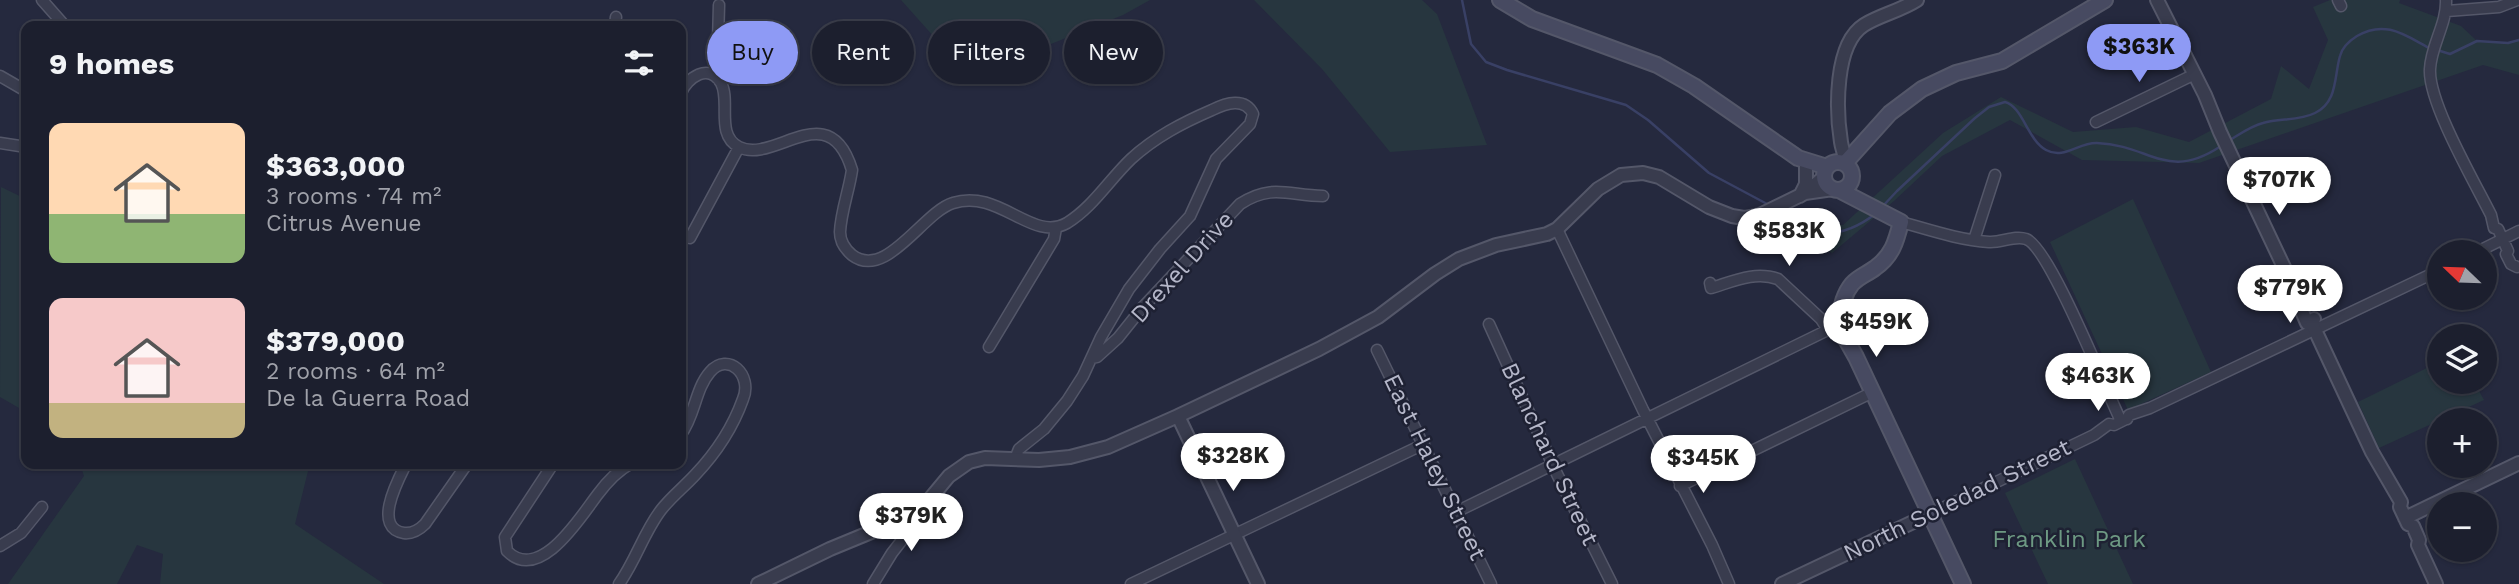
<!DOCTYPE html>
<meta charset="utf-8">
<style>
body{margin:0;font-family:"Work Sans",sans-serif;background:#292c3a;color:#f1f3f6;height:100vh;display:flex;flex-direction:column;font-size:26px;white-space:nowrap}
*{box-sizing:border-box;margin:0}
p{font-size:23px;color:#a0a2aa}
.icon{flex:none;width:38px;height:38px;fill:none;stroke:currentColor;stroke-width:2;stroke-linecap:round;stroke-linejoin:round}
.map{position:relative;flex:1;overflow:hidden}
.drawer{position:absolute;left:21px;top:21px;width:665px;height:448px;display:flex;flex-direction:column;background:#1c1f2e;border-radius:14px;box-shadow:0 2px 5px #0004,0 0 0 2px #3a3d4a}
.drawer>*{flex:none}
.banner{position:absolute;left:707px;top:21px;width:665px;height:63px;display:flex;gap:14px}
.needle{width:46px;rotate:293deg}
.tools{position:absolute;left:2427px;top:240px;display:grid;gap:14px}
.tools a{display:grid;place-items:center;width:70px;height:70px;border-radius:50%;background:#1c1f2e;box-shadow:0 2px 5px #0004,0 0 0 2px #3a3d4a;font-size:35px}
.price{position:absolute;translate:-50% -60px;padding:0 16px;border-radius:24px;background:#fff;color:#222;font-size:23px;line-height:46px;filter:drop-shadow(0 2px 4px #0008)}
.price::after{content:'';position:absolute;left:50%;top:42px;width:21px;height:16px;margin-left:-10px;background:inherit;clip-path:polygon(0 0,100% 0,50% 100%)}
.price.selected{background:#8e9af5;color:#111}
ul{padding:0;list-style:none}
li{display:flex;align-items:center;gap:21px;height:175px;padding:0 28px}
li span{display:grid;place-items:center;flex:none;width:196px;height:140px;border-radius:14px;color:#555}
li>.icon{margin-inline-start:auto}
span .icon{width:84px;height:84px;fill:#fffc;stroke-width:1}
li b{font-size:30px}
h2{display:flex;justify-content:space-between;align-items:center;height:84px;padding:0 28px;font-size:30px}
.pill{padding:0 24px;border-radius:32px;background:#1c1f2e;box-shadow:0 2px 5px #0004,0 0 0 2px #3a3d4a;font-size:24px;line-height:63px}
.pill.selected{background:#8e9af5;color:#111}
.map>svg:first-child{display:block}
</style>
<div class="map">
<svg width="2519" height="584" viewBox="0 0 2519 584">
<rect width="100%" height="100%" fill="#25293e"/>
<path fill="#27363f" d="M901,0H1150L1123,15L1031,52L935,38Z
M1254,0H1422L1437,14L1487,145L1390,152L1322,69Z
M2330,0H2400L2399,3L2461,26L2477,41L2508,43L2519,40V75L2483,65L2199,163L2082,160L2010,120L1942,156L1894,201L1832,253L1774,215L1786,210L1804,221L1843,225L1943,133L2001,97L2073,132L2136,127L2189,142L2271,99L2281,66L2309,89L2328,40L2313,7Z
M1,187L26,199V412L0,397Z
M2133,199L2211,372L2128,410L2050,242Z
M2439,362L2440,382H2474L2484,400L2379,448L2358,402Z
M2075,459L2133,584H2048L2005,493Z
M80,464H304L308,471L295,524L384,584H160L163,554L137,545L117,584H8L84,476Z"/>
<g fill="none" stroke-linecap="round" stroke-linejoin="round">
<path stroke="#394065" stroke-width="2.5" d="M1462,0L1471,44L1486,62L1507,70L1626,105L1648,120L1709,173L1769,205
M2437,50L2450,54L2477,41L2508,43L2519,40
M2230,140C2240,134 2251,126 2263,123C2279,118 2299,121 2315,113C2338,102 2334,76 2340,56C2342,48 2349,41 2357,36C2386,19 2406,36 2431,49
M1882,207L1897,191L1975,118L1989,107L2005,102C2023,107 2027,139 2046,150C2064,160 2079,142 2097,143C2151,145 2167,182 2221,146
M1780,214C1812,240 1843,239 1875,214"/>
<g stroke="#545769" stroke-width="13">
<path id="minor" d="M42,0L65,26
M2338,0L2341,6
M2446,0C2447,24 2431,45 2430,69C2428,102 2474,181 2491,215L2494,228L2498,229L2508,251L2506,254L2511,264L2517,267
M2447,11L2499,7L2517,0
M615,26L616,17
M0,76L26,91
M717,78L719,5
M681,93C687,78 709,62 721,83C731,101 715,135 739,147C774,165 829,94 852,170C849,191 841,211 840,232C840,242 845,249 852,255C886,281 923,212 953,203C999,188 1032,243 1067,223C1093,207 1109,180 1131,159C1155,137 1182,123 1212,110C1226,103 1245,97 1253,114L1250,124L1216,159L1190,216L1160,249L1129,289L1101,337L1083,376L1067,401L1044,429L1019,449L1015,459
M2096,122L2195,74
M0,143L26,147
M1901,222C1930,230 1959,240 1989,242C2001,243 2015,235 2026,239C2049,246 2107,393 2121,421
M1557,229L1643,410L1712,545L1729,584
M690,238L739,147
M1974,240L1995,175
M2477,252L2519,231
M1710,283L1711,288C1734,281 1755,271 1778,279L1821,319L1828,330
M1489,324L1557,474L1612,584
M989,347L1054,239L1056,228
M1377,350L1491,584
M1092,358L1097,357L1118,338L1142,308L1240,204C1272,183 1290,196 1323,196
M2127,419L2129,415L2150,408L2440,270
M406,464C398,480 372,528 404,533C413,534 419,530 425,524L467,464
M553,464L505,537L507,551C540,584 581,516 598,494C607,482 617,471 630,464
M1680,486L1873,392
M1458,511L1838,325
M1930,514L2094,435L2109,424L2114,425L2126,419
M0,546L21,533L42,507
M619,584C636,560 644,532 661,510C671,497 684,487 695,475C715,454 733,427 743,399C753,375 728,351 710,372C695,389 695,416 681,434
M873,584L892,553L913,526L915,513
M1131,584L1424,444"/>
</g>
<g stroke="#545769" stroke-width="16">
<path id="tertiary" d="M2157,0L2205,95L2220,132L2299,299L2301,309L2307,323L2312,324
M1845,162C1845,155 1842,149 1841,142C1836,111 1834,44 1864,25C1880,15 1900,11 1917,0
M1805,193L1824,177
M1800,196L1806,184V167
M2314,319L2312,324L2315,330L2372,452L2401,502L2400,507L2408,524L2413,526L2419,540L2418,545L2436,584
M1178,416L1258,584
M2405,518L2519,463
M758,584L830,549L910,516L924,506L949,476L969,462L985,458L1039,460L1070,457L1108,447L1178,416L1319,349L1378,317L1435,274L1459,259L1496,245L1547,234L1557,229L1598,189L1621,175L1643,173L1659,177L1709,207L1732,216L1744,218L1760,215L1805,193L1833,189
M1782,584L1930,514"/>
</g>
<g stroke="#545769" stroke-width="18">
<path id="secondary" d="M1500,0L1532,19L1657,65L1694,86L1798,158L1827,167
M1824 176a14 14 0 1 1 28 0a14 14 0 1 1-28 0Z
M1845,163L1890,113L1922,89L1956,73L2002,61L2105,0
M1839,190L1901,222C1896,242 1892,256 1875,268C1867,274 1858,277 1852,284C1842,296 1841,311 1838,325L1856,357L1963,584"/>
</g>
<use href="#minor" stroke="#393c4e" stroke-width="10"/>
<use href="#tertiary" stroke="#393c4e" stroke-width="12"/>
<use href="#secondary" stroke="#474a61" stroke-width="14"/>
</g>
<g text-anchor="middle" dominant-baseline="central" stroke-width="5" stroke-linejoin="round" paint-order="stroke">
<g font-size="24" fill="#b5b7c9" stroke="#1e2133">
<text transform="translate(1182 267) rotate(-48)">Drexel Drive</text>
<text transform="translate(1550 454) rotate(65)">Blanchard Street</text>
<text transform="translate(1435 467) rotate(64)">East Haley Street</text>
<text transform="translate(1957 500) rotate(-26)">North Soledad Street</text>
</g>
<g font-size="24" fill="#6d9983" stroke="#1e2133">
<text x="2069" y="539">Franklin Park</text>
</g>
</g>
</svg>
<div class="tools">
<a><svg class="needle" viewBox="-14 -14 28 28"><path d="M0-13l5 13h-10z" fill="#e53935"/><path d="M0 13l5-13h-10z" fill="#a0a2aa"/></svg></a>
<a><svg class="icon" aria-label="layers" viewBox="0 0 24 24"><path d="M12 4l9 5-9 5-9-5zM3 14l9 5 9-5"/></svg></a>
<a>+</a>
<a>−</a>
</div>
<b class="price selected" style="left:2139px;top:84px">$363K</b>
<b class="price" style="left:2279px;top:217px">$707K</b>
<b class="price" style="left:1789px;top:268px">$583K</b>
<b class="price" style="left:2290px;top:325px">$779K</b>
<b class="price" style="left:1876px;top:359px">$459K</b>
<b class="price" style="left:2098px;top:413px">$463K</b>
<b class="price" style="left:1233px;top:493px">$328K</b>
<b class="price" style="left:1703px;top:495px">$345K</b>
<b class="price" style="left:911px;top:553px">$379K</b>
<div class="banner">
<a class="pill selected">Buy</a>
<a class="pill">Rent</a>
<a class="pill">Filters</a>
<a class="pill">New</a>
</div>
<section class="drawer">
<h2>9 homes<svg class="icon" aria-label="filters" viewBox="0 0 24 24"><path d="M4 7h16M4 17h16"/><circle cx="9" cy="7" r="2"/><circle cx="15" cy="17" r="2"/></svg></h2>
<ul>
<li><span style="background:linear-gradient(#ffd9b3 65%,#8fb573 0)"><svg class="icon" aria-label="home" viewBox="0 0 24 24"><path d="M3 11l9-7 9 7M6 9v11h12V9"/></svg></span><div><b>$363,000</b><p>3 rooms · 74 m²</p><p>Citrus Avenue</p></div></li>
<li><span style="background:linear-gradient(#f6c9c9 75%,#c2b280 0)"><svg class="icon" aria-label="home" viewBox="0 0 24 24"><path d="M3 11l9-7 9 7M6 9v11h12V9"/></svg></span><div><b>$379,000</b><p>2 rooms · 64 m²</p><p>De la Guerra Road</p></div></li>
</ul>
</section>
</div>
